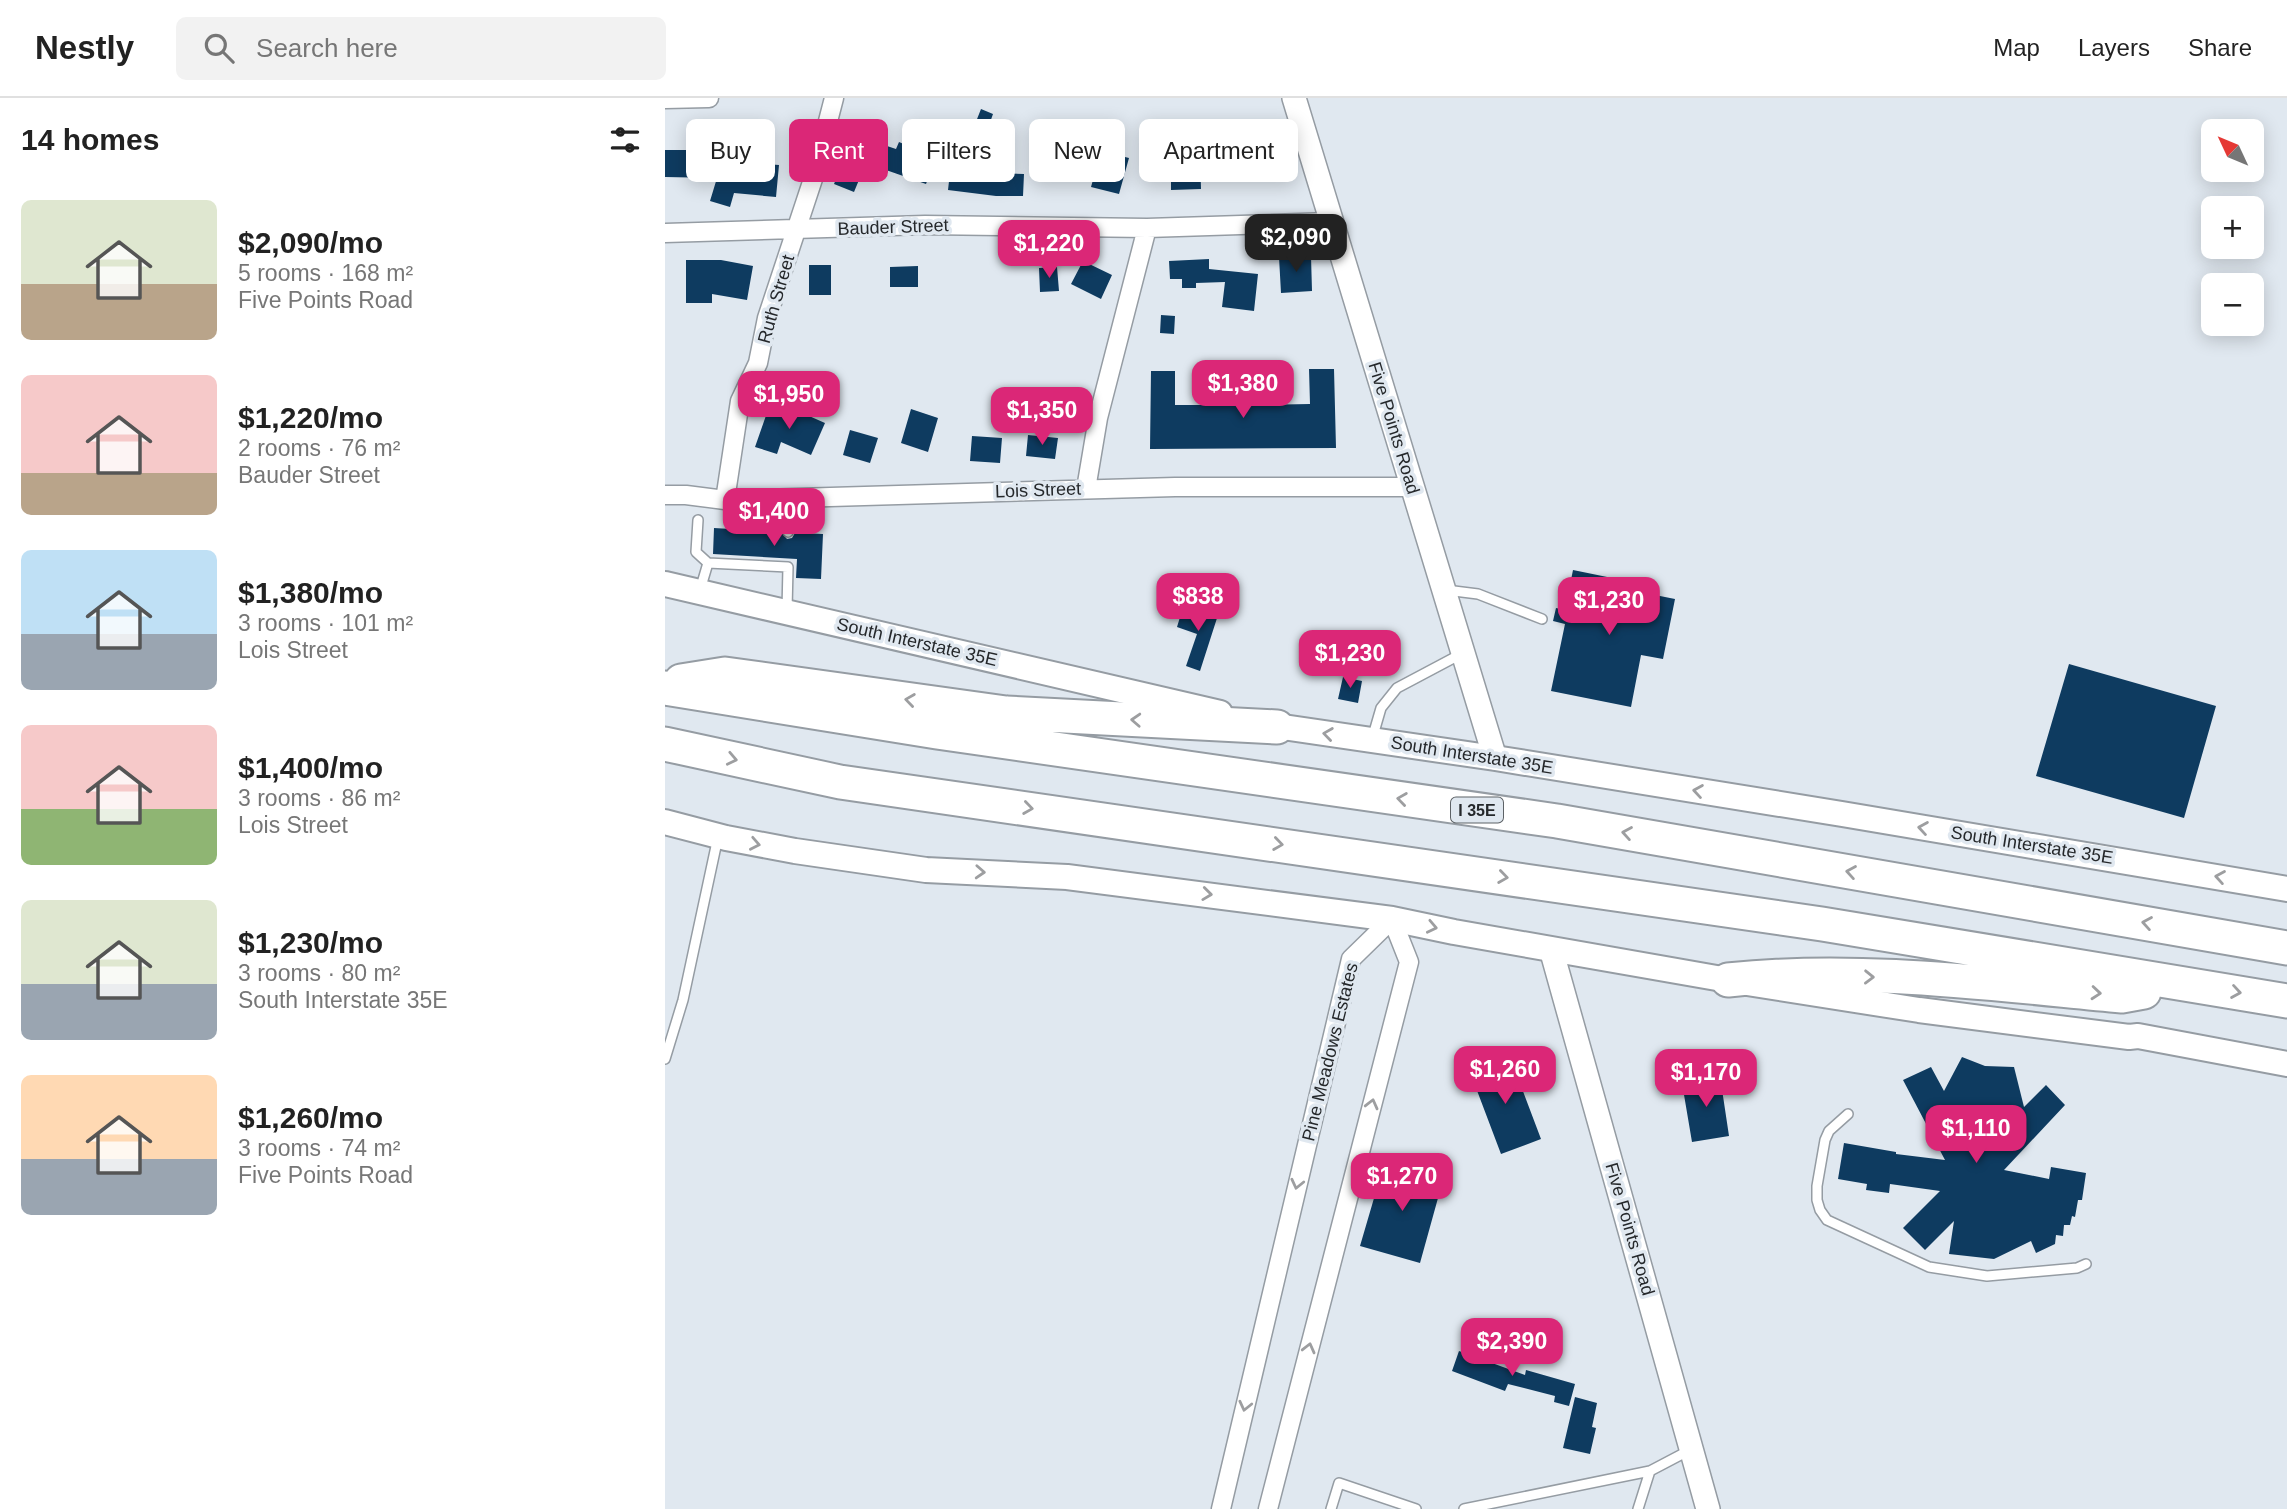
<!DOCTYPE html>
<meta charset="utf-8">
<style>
body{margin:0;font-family:Arial,sans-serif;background:#f2f2f2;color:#222;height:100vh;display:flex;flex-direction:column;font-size:26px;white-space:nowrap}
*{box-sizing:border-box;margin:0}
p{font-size:23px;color:#767676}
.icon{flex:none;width:38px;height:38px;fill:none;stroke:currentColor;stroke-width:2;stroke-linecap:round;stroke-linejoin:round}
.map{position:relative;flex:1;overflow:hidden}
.details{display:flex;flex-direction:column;background:#fff;width:665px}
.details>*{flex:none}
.banner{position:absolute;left:21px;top:21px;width:665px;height:63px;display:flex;gap:14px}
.needle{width:46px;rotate:314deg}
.controls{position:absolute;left:1536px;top:21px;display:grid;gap:14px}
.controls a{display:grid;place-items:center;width:63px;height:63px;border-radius:10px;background:#fff;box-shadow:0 4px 18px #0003;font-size:35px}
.price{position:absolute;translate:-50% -60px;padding:0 16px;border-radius:14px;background:#db2777;color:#fff;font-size:23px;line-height:46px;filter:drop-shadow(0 2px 4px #0008)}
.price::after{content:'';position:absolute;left:50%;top:42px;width:21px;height:16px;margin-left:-10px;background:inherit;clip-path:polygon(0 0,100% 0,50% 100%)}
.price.on{background:#222;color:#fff}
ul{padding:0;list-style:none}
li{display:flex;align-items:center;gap:21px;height:175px;padding:0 21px}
li span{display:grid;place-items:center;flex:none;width:196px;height:140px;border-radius:10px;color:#555}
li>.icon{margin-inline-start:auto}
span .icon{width:84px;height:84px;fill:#fffc;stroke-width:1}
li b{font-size:30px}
h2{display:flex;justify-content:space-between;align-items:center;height:84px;padding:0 21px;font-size:30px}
.tag{padding:0 24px;border-radius:10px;background:#fff;box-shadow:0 4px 18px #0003;font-size:24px;line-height:63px}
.tag.on{background:#db2777;color:#fff}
header{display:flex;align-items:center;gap:42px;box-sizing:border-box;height:98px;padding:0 35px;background:#fff;border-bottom:2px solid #e0e0e0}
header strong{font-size:33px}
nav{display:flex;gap:38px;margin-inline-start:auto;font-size:24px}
.search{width:490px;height:63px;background:#f2f2f2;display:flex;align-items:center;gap:18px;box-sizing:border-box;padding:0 24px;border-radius:10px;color:#767676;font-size:26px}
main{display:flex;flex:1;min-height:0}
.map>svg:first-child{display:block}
</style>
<header>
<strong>Nestly</strong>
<div class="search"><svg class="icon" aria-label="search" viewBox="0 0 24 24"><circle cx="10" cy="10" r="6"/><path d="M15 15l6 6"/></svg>Search here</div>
<nav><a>Map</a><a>Layers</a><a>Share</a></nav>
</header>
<main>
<section class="details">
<h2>14 homes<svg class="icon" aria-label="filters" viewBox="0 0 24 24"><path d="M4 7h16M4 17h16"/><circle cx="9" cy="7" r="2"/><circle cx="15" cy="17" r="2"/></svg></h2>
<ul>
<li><span style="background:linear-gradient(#dfe7d0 60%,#b9a48a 0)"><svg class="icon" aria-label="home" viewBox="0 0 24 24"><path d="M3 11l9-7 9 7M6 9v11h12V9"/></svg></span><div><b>$2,090/mo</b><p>5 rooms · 168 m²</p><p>Five Points Road</p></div></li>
<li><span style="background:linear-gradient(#f6c9c9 70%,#b9a48a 0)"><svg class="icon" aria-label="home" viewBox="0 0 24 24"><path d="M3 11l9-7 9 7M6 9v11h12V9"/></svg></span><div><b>$1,220/mo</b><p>2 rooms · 76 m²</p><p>Bauder Street</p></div></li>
<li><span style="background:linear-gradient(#bfe0f5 60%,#9aa5b1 0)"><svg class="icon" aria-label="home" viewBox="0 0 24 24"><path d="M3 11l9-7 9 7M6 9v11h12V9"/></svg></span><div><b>$1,380/mo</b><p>3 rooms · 101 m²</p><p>Lois Street</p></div></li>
<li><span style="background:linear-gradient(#f6c9c9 60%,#8fb573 0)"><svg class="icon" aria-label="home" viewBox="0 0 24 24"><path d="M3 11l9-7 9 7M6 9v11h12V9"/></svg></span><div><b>$1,400/mo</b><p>3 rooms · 86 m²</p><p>Lois Street</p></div></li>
<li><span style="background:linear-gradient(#dfe7d0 60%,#9aa5b1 0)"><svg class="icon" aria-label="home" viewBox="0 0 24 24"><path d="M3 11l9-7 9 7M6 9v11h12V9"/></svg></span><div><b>$1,230/mo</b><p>3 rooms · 80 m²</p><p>South Interstate 35E</p></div></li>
<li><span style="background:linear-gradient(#ffd9b3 60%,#9aa5b1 0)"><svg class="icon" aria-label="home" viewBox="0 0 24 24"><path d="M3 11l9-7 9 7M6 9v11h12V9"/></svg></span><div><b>$1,260/mo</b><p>3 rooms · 74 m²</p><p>Five Points Road</p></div></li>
</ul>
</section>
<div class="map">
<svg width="1622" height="1411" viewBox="0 0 1622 1411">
<rect width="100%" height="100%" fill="#e0e8f0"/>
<path fill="#0e3b60" d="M316,11L328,16L317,47L313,75L359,76L358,98H331L283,92L286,66L299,68L301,49Z
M79,25L96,29L88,65L114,67L111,99L69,95L65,109L45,103L52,80L0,79V52H26L27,45L45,46L44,57L70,65Z
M234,44L253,52L256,44L274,51L261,86L201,65L189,94L169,86L186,45L212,56L216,46L231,51Z
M436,53L464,60L454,96L426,89Z
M512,56H535L536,91L506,92V71H512Z
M646,158L647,193L616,195L614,159Z
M544,161V171L593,176L589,213L557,209L560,184L531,185V190H517V181H505L504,163Z
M21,162H56L88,168L82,202L47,196V205H21Z
M418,163L447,177L436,201L406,186Z
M144,167H166V197H144Z
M253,168V189H225V169Z
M392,169L394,193L375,194L374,170Z
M496,217L510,218L509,236L495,235Z
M644,271H669L671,350L485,351L486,273H510V307H582L645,306Z
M105,306L135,316V314L160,325L146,357L116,344L112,356L90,349Z
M246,311L273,320L263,354L236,345Z
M185,332L213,340L205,365L178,357Z
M363,337L393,340L390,361L361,358Z
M307,338L337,340L335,365L305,363Z
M49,430L116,434L122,441L127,440L130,435L158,436L156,481L131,480L132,461L48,456Z
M908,472L986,488L985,496L1010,501L998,561L976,557L966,609L886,593L900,526L888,523L891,510L900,512Z
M519,506L553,517L535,573L521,568L532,536L512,529Z
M1404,566L1551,608L1519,720L1371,678Z
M678,579L697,583L693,605L673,601Z
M845,959L876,1041L836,1056L805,974Z
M1297,959L1320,968L1349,969L1359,1009L1381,987L1400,1007L1339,1072L1384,1081L1386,1069L1421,1075L1417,1102H1413L1410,1119L1407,1118L1405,1127H1399L1398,1138L1391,1137L1390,1146L1371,1155L1366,1143L1329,1161L1284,1156L1289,1123L1260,1152L1238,1130L1275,1093L1225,1086L1224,1095L1201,1092L1202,1086L1173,1081L1179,1045L1231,1054V1056L1280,1062L1238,982L1266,969L1279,993Z
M1055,978L1064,1038L1027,1044L1017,985Z
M719,1066L778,1082L755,1165L695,1148Z
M794,1253L860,1277L861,1272L910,1286L904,1308L889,1304L890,1298L843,1286L840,1293L787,1273Z
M910,1299L932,1305L927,1329L931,1330L925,1356L898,1350Z"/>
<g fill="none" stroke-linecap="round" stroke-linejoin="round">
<g stroke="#959ca3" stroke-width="12">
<path id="service" d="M33,422L31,454L43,465
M123,434L124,400
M35,492L43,465L123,469L122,512
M781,492L813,496L877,521
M707,641L716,610L732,590L798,555
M0,961L18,902L53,739
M1183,1016L1164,1033L1160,1042L1152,1088V1102L1155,1112L1162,1122L1264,1169L1322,1178L1412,1170L1421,1166
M666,1411L674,1385L751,1411
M799,1411L985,1373L1025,1352
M973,1411L985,1373"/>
</g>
<g stroke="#959ca3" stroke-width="21">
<path id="minor" d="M0,1L44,0
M0,135L260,127L482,130L666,124
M421,391L433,320L482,130
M0,397H21L60,402L510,389H747
M60,402L75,303L93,265L102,220L148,81L169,0
M556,1411L686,861L727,821L744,864L603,1411"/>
</g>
<g stroke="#959ca3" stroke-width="26">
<path id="tertiary" d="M629,0L830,660
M886,851L1043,1411"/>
</g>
<g stroke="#959ca3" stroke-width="28">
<path id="secondary" d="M0,486L555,615
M597,626L830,660L1177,716L1622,791
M0,724L61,740L130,753L261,772L402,779L727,821L789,834L1063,882L1254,912L1464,939L1473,938L1622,966"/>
</g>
<g stroke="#959ca3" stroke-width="37">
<path id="motorway" d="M16,583L60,576L341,615L612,629
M0,590L272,634L892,723L1622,850
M0,646L175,684L1157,826L1622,903
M1063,882C1193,868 1327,886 1457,898L1479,894"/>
</g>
<use href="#service" stroke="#fff" stroke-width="9"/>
<use href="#minor" stroke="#fff" stroke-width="18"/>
<use href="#tertiary" stroke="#fff" stroke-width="23"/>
<use href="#secondary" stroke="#fff" stroke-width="24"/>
<use href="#motorway" stroke="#fff" stroke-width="33"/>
</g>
<defs><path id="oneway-chevron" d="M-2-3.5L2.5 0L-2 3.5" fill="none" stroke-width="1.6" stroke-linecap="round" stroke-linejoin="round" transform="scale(1.75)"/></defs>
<g stroke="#9d9ea0">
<use href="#oneway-chevron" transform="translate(245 602) rotate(-172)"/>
<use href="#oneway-chevron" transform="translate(471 622) rotate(-177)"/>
<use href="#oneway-chevron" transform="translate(663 636) rotate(-172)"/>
<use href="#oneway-chevron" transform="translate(67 661) rotate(12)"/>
<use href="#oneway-chevron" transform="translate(1033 693) rotate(-171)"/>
<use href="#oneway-chevron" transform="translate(737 701) rotate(-172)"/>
<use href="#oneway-chevron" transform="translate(363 710) rotate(8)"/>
<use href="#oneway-chevron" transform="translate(1258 730) rotate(-171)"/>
<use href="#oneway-chevron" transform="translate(962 735) rotate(-170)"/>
<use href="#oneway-chevron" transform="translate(90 746) rotate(11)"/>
<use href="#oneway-chevron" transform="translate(613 746) rotate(8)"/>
<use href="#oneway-chevron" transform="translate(315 774) rotate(3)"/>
<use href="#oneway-chevron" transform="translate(1186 774) rotate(-170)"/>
<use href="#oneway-chevron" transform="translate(838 779) rotate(8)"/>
<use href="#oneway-chevron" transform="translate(1555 779) rotate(-170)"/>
<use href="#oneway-chevron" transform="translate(542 796) rotate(7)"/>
<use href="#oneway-chevron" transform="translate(1482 825) rotate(-170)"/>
<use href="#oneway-chevron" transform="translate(767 829) rotate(12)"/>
<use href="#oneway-chevron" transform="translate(1204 879) rotate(1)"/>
<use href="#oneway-chevron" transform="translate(1571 894) rotate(9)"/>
<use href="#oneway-chevron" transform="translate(1431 895) rotate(5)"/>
<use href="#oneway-chevron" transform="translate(707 1006) rotate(-76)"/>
<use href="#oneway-chevron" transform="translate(632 1086) rotate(103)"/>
<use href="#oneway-chevron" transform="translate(644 1250) rotate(-76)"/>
<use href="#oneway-chevron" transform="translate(580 1308) rotate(103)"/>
</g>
<g text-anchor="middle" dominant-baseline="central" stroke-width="7" stroke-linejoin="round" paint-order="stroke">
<rect fill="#e0e8f0" stroke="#5d6266" stroke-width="2" x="786" y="699.5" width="52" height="25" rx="5"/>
<g font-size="16" font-weight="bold" fill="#25282b">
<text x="812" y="712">I 35E</text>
</g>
<g font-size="18" fill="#25282b" stroke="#e0e8f0">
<text transform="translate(228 129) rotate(-2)">Bauder Street</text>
<text transform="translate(111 201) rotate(-74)">Ruth Street</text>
<text transform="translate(729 330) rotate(73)">Five Points Road</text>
<text transform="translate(373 392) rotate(-2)">Lois Street</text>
<text transform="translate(252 544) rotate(13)">South Interstate 35E</text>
<text transform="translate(807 657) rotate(9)">South Interstate 35E</text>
<text transform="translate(1367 747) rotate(9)">South Interstate 35E</text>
<text transform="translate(665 954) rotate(-76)">Pine Meadows Estates</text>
<text transform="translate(965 1131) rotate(74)">Five Points Road</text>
</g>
</g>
</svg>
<div class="controls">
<a><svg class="needle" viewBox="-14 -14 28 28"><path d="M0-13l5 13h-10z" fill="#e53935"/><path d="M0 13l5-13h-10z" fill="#767676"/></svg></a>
<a>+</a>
<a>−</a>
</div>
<b class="price on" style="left:631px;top:176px">$2,090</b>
<b class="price" style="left:384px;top:182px">$1,220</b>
<b class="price" style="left:578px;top:322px">$1,380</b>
<b class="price" style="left:124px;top:333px">$1,950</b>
<b class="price" style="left:377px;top:349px">$1,350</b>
<b class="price" style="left:109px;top:450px">$1,400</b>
<b class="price" style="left:533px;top:535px">$838</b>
<b class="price" style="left:944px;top:539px">$1,230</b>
<b class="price" style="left:685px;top:592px">$1,230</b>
<b class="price" style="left:840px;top:1008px">$1,260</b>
<b class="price" style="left:1041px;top:1011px">$1,170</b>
<b class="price" style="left:1311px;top:1067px">$1,110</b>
<b class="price" style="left:737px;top:1115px">$1,270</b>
<b class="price" style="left:847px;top:1280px">$2,390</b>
<div class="banner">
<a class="tag">Buy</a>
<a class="tag on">Rent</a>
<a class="tag">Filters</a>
<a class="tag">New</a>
<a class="tag">Apartment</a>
</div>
</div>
</main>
